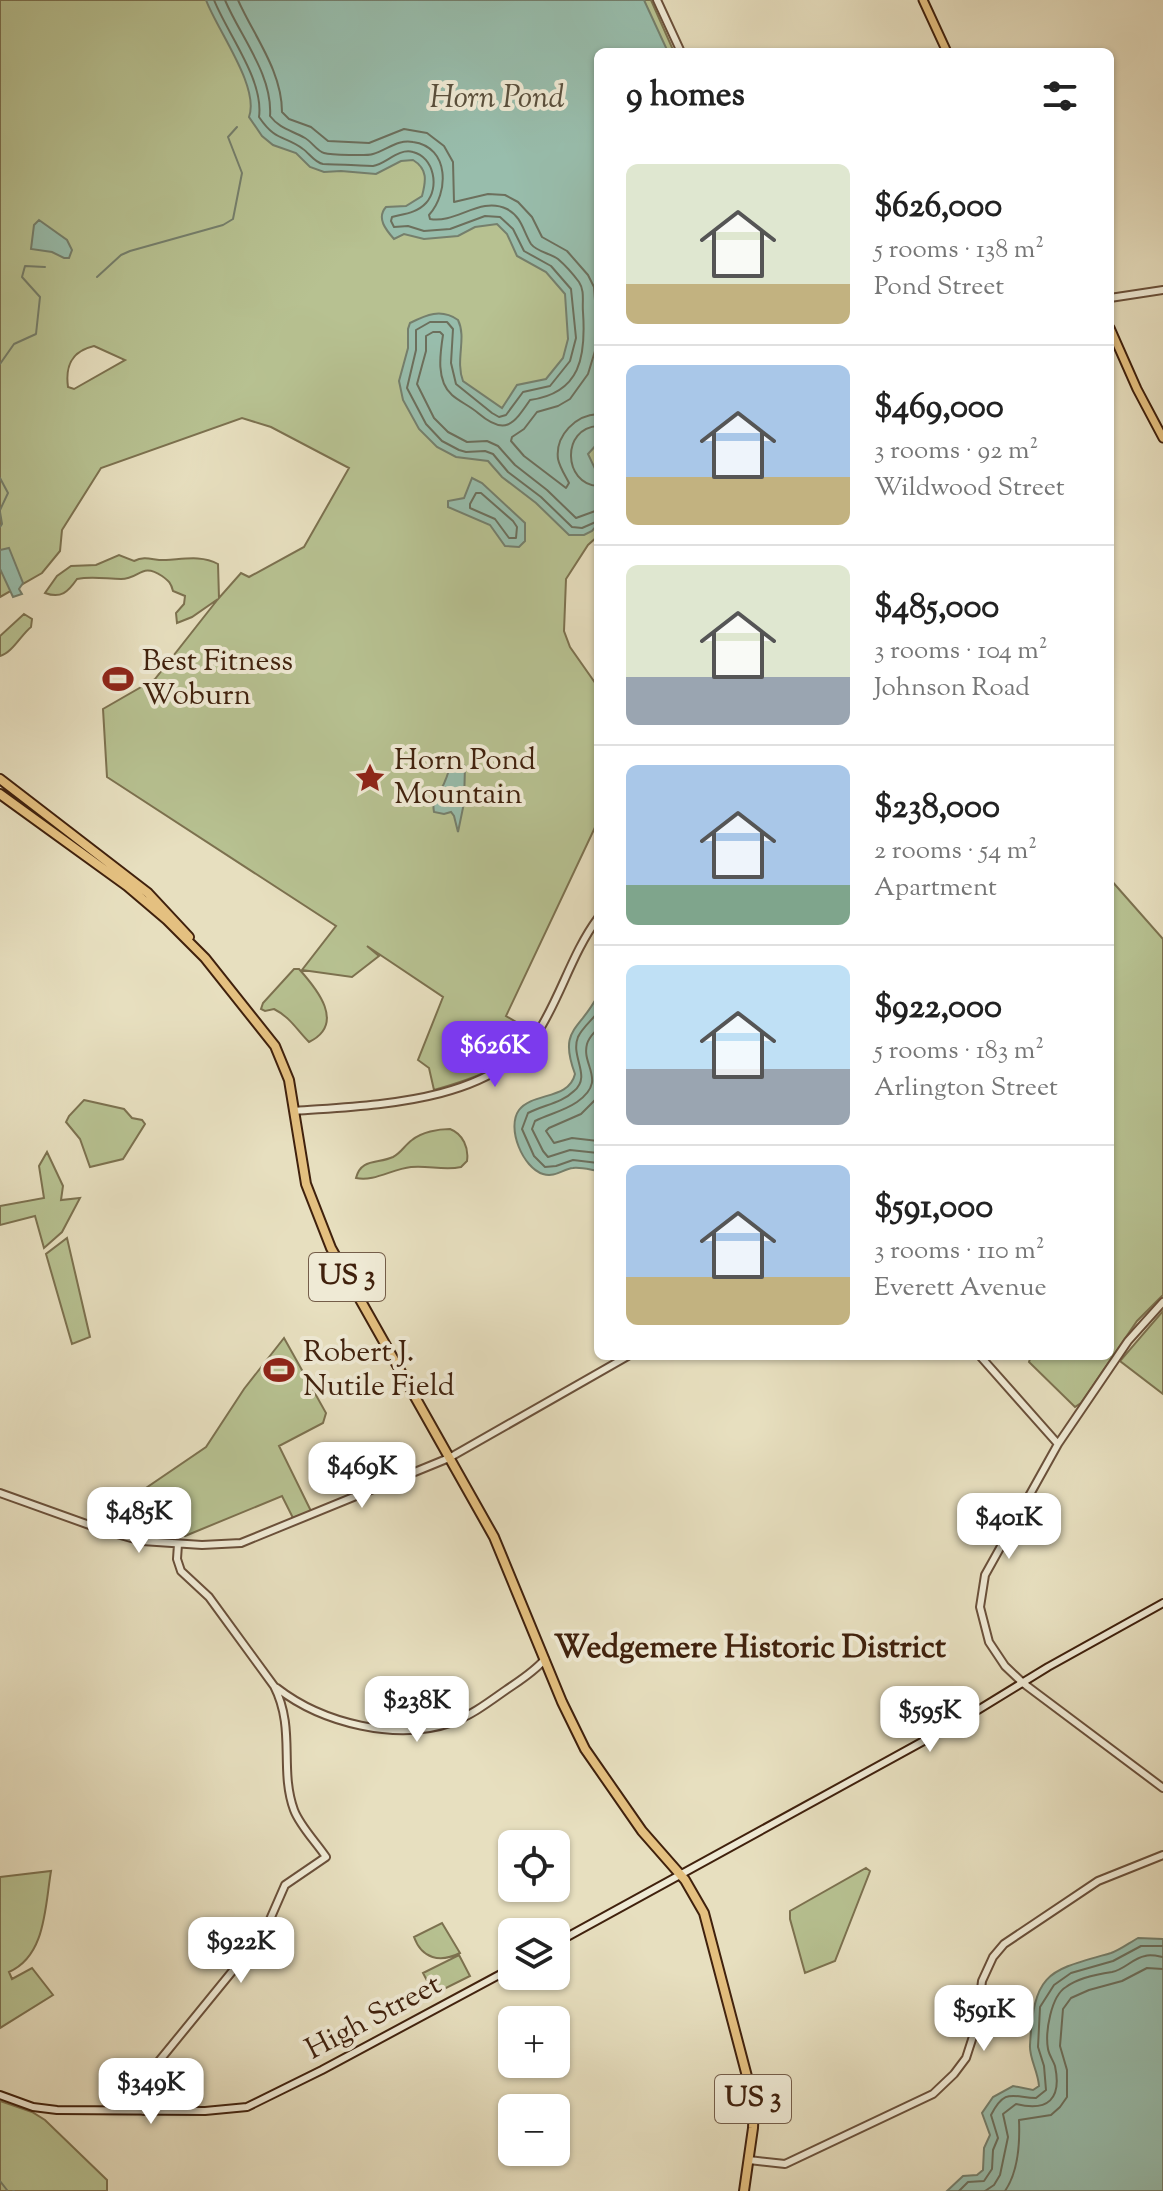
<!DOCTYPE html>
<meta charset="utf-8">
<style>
body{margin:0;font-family:"Sorts Mill Goudy",serif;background:#f6f6f6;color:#222;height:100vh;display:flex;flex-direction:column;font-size:30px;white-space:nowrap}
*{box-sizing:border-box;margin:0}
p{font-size:26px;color:#767676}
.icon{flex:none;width:44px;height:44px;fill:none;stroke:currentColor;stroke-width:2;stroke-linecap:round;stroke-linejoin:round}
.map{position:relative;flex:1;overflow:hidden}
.sheet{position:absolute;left:594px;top:48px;width:520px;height:1312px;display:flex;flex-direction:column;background:#fff;border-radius:12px;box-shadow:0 2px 6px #0004}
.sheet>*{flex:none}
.controls{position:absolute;left:498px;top:1830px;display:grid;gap:16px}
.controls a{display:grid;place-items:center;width:72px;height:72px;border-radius:12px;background:#fff;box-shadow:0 2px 6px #0004;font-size:40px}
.price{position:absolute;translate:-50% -68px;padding:0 18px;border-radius:16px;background:#fff;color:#222;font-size:26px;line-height:52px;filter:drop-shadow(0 2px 4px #0008)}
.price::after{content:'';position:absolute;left:50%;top:48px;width:24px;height:18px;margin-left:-12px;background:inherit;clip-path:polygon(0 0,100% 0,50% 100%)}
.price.active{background:#7c3aed;color:#fff}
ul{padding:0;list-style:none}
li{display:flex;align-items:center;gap:24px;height:200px;padding:0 32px}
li+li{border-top:2px solid #e0e0e0}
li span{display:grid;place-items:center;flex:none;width:224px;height:160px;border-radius:12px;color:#555}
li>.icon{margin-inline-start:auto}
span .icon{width:96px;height:96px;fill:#fffc;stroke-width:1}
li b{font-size:34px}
h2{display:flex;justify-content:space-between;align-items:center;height:96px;padding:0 32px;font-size:34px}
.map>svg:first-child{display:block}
</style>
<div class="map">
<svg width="1163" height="2191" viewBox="0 0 1163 2191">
<rect width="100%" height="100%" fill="#e7dfbf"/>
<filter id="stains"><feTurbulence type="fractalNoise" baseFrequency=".0025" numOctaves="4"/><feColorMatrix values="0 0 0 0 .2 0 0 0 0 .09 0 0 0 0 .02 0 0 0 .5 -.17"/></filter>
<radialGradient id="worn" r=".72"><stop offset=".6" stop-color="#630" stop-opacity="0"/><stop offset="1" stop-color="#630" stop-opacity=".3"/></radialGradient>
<path fill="#b7c191" stroke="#7c714f" stroke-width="2" fill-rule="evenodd" d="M0,0H651L674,52H598V536L588,545L566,579L564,631L570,647L598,687V821L506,1016L533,1032C510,1068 472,1079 434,1090L429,1068L418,1060L443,997L367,946L379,956L352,977L302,970L336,926L107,777L103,709L155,679L218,599L192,617L177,623L176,613L184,604L185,596L173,591C171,583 169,581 162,576C141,562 140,579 121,579C107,579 92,576 77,579C68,592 61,599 45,593L57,576L71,566L96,565L119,555L134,561C146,555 154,561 166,560C184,559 202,555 218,564L219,598L241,573L249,577L304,547L349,468L271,427L242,418L101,468L62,530L60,551L42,573L0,597ZM94,346L125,360L74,389L68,387C65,365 72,351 94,346Z
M24,614L32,619L31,627C21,635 12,653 0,656V636Z
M1110,879L1163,939V1295L1137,1321L1081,1403L1075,1407L1029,1362L1031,1356H1110Z
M294,969H299C317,989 346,1024 309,1042C297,1030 290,1017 274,1009L265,1011L261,1009L263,1003Z
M84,1100L124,1109L132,1118L142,1120L145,1124L123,1159L90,1167L80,1139L66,1122L69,1116Z
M450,1129C463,1134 469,1148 467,1161L461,1167C444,1171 428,1165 411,1167C392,1169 374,1182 356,1178C361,1158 378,1164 393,1157C401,1153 405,1145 412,1140C422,1132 438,1129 450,1129Z
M47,1152L63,1186L61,1200L80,1198L62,1232L44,1248L35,1216L0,1225V1206L44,1198L39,1166Z
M67,1238L90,1337L72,1344L46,1254Z
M1163,1311V1394L1120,1361Z
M284,1338L326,1413L323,1423L279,1446L311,1511L293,1518L282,1496L185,1536L160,1515L143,1490L206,1447L244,1389Z
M866,1868L870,1871L869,1874L835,1961L805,1973L790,1919V1911Z
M51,1871C45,1906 46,1956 9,1972L12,1979L32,1968L53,1995L0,2028V1877Z
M442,1923L460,1953C440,1963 422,1959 414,1937Z
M459,1955L470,1976L434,1994L423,1973Z
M0,2101L32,2112L45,2120L107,2180V2191H0Z"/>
<path fill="#98bdac" stroke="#757f6c" stroke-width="2" d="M206,0H644L668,52H598V443L588,454L598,475V524L592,531L584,535H569L536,503L502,477L488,461L456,457L437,447L419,429L403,400L399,381L408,348V329L410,323C426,315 441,308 458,320C467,338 455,360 463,381L502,408L517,385L546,379L563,358L568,339L565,294L546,272L517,256L507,234L497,224L475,227L458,236L424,239L404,234L394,239C386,230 376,218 386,207L406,206L422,196C426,181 428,169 413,160L401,161L376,174L341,171L324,172L310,167L296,153L273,145L262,136L249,117C260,87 217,30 206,0Z
M39,220L67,240L72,250L69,258H64L52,252L31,249L34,225Z
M472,478L482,483L525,523V541L519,547L505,546L490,525L448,507V501L464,498Z
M9,548L23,583L19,589L22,594L13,597L0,569V550Z
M457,760L465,766L464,803L458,832L454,816L451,812L444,814L434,812C431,797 441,793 445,781C448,775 449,768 452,762Z
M598,995V1171C591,1170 581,1167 573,1168C563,1169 555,1178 543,1174C523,1168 506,1128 519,1110C533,1092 569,1100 575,1074C558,1028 580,1031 598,995Z
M1138,1938L1163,1939V2191H947L963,2176L977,2175L983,2170L984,2148L990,2135L982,2113L993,2097L1013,2086L1033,2090L1039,2086C1038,2071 1029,2058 1030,2045C1034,1971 1048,1971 1111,1953C1120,1950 1129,1943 1138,1938Z"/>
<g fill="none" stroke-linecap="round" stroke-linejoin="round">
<path stroke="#6c6f5c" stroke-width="2" d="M214,0C228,35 264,80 259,117C276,142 284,135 303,149C309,153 315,163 323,164C327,164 370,166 373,166C386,164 398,148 413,152C434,157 440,188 426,203C417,213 403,214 392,217L391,221L394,227L408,226L424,231L450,229L485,216L500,217L513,229L524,251L551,266L571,289L576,338L570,361L550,386L523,392L506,415L499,417L492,413L456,384L451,363L453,329L447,322H430L416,330V350L407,388L426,424L442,441L459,450L466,452L485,451L493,454L508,472L541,497L572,527L582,528L598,521
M225,0C240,36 273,75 270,116C280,129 291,130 305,138C312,142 317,151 324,153C331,155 368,156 373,154C387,150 398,139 413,142C450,147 449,193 429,215L430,219C456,224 480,196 507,209C522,217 523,231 531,244C537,252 550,253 558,259C565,265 573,274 579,282C585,291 582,302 583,312C586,356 581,393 530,400C513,425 505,436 478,413C470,406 460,402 452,395C436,381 440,354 443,335L440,332H433L426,336V351L417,384L434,418L448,432L467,442L487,441L498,446L515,465L547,490L576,518L598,510
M238,0C254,36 282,71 282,112L289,119L311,127L328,141L369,143L404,129L427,133L444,146L453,162L454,202L488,194L505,195L518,202L532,217L542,237L567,251L588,275L594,287L598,341L588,374L570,399L558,406L537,412L524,429L512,437L511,441L524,456L566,488L569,483C565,475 560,468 558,459C555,435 576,415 598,414
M598,426C561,428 563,484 598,486
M476,493H481L513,521L517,527L516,538H509L495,519L470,508V504Z
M598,1012C592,1020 582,1028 578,1037C570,1057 592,1076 574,1091C562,1103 543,1105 528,1113L522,1129L534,1156L545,1167L556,1166L573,1160L598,1163
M598,1028C594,1033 589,1037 587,1044C581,1066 608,1080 577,1102C564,1111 549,1114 535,1121L532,1129L543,1151L548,1157L570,1150L598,1153
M598,1097L581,1114L549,1128L546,1131L554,1143L572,1138L598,1141
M959,2191L968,2182L984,2181L992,2169L993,2150L998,2138L991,2115C1005,2088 1012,2097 1036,2098L1046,2090L1044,2066L1038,2047L1040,2007L1054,1985L1071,1973L1113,1961L1141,1946H1163
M985,2191L994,2185L1000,2175L1008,2137L1003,2114L1016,2104C1048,2112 1062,2099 1055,2066C1053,2060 1049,2055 1048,2049C1045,2032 1051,1996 1066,1987C1078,1978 1098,1974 1112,1972C1124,1970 1133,1958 1145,1956C1150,1954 1158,1956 1163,1957
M1005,2191C1018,2172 1020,2143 1019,2120L1051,2115L1060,2107L1067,2097V2070L1060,2046L1063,2009L1071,1998L1089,1990L1122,1981L1147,1968L1163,1969"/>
<path stroke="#757f6c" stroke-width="2" d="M97,277L121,255L130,251L223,225L233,219L242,173L228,137L237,127
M0,364L14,344L36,334L40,297L22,277L25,266L45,267
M0,478L8,493L0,510
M0,512L2,524L0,527
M0,2181L7,2190
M13,2191H14"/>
<g stroke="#6a503a" stroke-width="10">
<path id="tertiary" d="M657,0L681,52
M1110,298L1163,290
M295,1111C371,1105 492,1104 538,1032C561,996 572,953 598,918
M1163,1302L1128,1341L1058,1444L985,1575L980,1607L989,1642L1005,1666L1023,1683L1163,1788
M980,1356L1058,1444
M0,1493L106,1531L142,1541L202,1545L241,1543L449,1458L628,1356
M277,1688C322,1723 397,1742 453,1722C472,1715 489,1702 506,1690C519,1681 534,1672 545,1659
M144,2111L147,2084L155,2066L257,1941L268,1924L285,1885L326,1857C316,1842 300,1826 294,1810C279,1769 296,1729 274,1686L209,1597L181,1571L177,1559L178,1544
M749,2160L785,2164L933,2094L954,2074L966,2058L977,2024L982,1981L993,1957L1004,1944L1098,1881L1163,1855"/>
</g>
<g stroke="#40210d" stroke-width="10">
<path id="secondary" d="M556,1943L960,1721L1048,1667L1163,1603
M0,2095L33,2107L57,2110L205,2111L247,2107L322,2070L512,1968"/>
</g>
<g stroke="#40210d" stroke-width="11">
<path id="primary" d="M923,0L947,52
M1110,328L1137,389L1163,438"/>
</g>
<g stroke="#40210d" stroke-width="12">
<path id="trunk" d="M0,779L148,893L189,937
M0,794L127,886L167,920L205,958L275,1046L289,1080L306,1184L331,1248L494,1537L562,1702L585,1749L642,1831L685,1880L704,1913L754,2103L753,2128L744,2191"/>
</g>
<use href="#tertiary" stroke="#efead5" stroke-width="6"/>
<use href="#secondary" stroke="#efead5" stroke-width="6"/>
<use href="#primary" stroke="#e4c080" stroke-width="7"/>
<use href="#trunk" stroke="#e4c080" stroke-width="8"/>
</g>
<defs>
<g id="stadium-bare" transform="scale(2.4)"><path d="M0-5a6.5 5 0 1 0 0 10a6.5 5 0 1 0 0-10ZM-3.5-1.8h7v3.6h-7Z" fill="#8f2418" stroke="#efead5" stroke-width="2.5" paint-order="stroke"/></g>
<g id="sight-bare" transform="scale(2.4)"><path d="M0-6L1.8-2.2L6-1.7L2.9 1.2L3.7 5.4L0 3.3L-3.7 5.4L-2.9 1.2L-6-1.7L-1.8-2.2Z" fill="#8f2418" stroke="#efead5" stroke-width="2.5" paint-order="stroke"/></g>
</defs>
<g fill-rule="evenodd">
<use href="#stadium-bare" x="118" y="679"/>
<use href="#sight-bare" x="370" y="778"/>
<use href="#stadium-bare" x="279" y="1370"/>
</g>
<g text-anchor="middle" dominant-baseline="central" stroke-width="8" stroke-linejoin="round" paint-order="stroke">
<g fill="#efead5" stroke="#745d49" stroke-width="2">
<rect x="309" y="1253" width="76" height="48" rx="6"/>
<rect x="715" y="2075" width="76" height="48" rx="6"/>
</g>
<g font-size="28" font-weight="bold" fill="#40210d">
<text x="347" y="1277">US 3</text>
<text x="753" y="2099">US 3</text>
</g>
<g font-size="30" fill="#40210d" stroke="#efead5" text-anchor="start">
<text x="142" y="662">Best Fitness<tspan x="142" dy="34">Woburn</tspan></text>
<text x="394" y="761">Horn Pond<tspan x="394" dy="34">Mountain</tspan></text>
<text x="303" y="1353">Robert J.<tspan x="303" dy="34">Nutile Field</tspan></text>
</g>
<g font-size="30" fill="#40210d" stroke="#efead5">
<text transform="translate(374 2018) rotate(-28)">High Street</text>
</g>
<g font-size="32" font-style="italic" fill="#5a503d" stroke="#efead5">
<text x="497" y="99">Horn Pond</text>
</g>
<g font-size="32" font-weight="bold" fill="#40210d" stroke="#efead5">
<text x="750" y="1649">Wedgemere Historic District</text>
</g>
</g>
<rect width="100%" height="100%" filter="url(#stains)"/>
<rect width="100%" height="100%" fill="url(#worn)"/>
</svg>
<div class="controls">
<a><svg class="icon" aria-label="locate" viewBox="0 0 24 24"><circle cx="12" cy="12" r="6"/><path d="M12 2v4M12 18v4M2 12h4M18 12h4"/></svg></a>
<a><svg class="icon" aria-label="layers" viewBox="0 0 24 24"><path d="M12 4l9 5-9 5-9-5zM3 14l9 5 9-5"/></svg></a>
<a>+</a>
<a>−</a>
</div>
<b class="price active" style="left:495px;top:1089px">$626K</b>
<b class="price" style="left:362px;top:1510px">$469K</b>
<b class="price" style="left:139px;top:1555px">$485K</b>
<b class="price" style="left:1009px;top:1561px">$401K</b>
<b class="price" style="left:417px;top:1744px">$238K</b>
<b class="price" style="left:930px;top:1754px">$595K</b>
<b class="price" style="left:241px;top:1985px">$922K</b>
<b class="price" style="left:984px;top:2053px">$591K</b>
<b class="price" style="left:151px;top:2126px">$349K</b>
<section class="sheet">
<h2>9 homes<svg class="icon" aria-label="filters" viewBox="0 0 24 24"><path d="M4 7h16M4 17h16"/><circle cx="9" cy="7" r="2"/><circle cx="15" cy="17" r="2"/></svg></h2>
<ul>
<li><span style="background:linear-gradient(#dfe7d0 75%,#c2b280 0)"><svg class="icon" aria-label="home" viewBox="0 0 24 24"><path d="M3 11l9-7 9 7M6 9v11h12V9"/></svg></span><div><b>$626,000</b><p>5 rooms · 138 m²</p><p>Pond Street</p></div></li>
<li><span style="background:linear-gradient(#a9c7e8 70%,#c2b280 0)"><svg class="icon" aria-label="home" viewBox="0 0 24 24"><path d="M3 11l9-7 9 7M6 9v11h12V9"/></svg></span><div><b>$469,000</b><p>3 rooms · 92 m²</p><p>Wildwood Street</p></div></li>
<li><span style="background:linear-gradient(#dfe7d0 70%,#9aa5b1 0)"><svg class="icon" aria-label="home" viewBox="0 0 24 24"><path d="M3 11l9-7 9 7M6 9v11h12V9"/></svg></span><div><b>$485,000</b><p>3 rooms · 104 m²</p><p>Johnson Road</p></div></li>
<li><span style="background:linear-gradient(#a9c7e8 75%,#7fa58c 0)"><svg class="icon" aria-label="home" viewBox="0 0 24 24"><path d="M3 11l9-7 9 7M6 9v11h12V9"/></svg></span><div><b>$238,000</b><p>2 rooms · 54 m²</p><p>Apartment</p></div></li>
<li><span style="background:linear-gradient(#bfe0f5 65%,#9aa5b1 0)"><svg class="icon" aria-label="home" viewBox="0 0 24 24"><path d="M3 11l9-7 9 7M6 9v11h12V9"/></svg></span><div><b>$922,000</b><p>5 rooms · 183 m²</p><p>Arlington Street</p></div></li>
<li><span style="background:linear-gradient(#a9c7e8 70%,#c2b280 0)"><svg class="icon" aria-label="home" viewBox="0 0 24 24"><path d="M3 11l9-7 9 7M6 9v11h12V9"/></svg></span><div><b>$591,000</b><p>3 rooms · 110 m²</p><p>Everett Avenue</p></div></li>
</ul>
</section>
</div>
